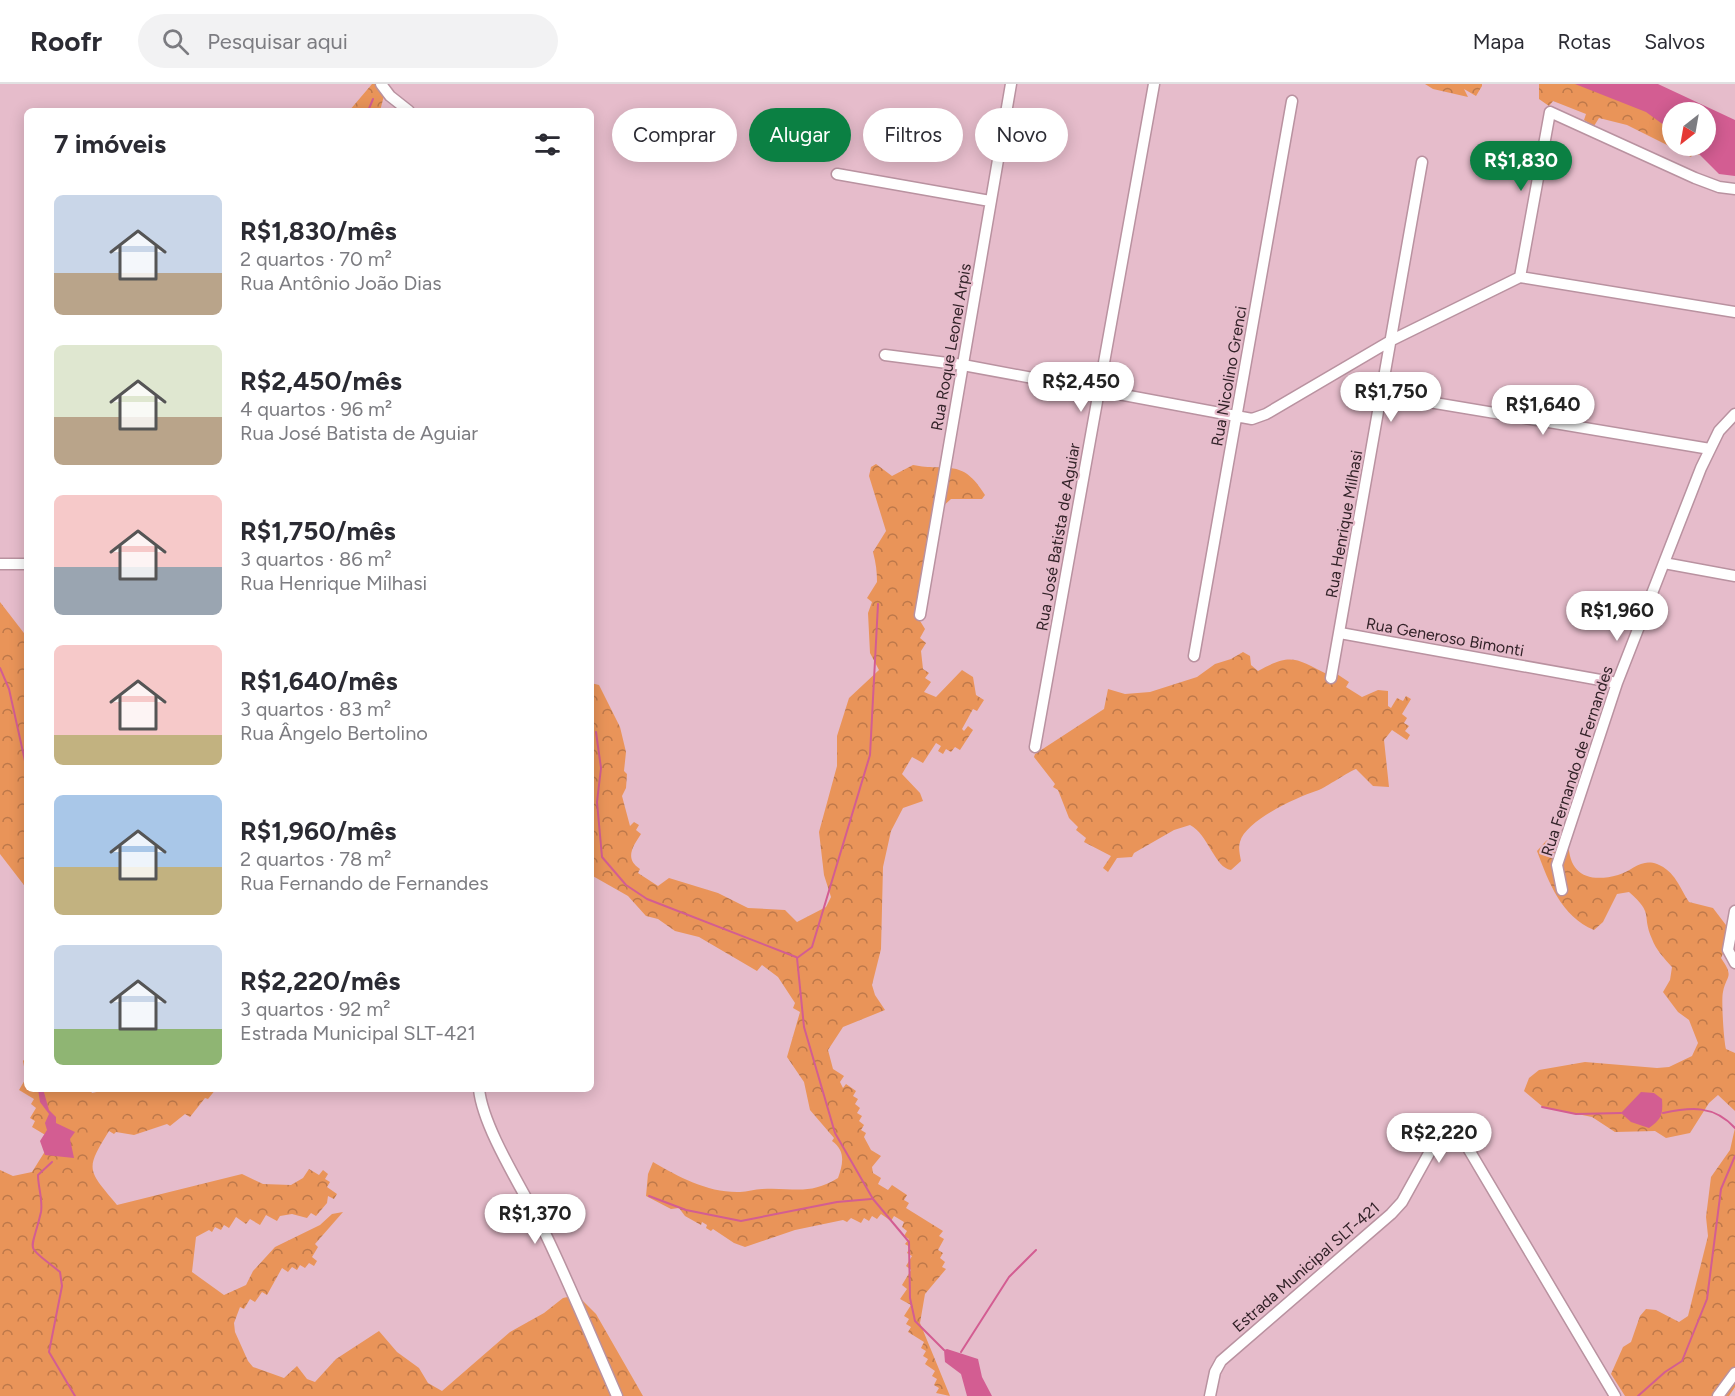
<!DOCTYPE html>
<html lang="pt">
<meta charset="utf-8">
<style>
body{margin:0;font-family:Figtree,sans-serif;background:#f2f2f3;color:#2b2b33;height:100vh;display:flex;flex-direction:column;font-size:22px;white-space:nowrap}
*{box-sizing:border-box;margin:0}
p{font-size:20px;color:#7c7c81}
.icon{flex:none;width:33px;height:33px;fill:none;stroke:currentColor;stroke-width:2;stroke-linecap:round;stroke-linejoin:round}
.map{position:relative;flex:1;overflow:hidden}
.sheet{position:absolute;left:24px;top:24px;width:570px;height:984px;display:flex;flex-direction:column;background:#fff;border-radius:9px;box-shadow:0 3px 15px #0003}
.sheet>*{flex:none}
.banner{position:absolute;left:612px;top:24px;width:570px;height:54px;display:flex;gap:12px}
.needle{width:39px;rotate:211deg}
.buttons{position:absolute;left:1662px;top:18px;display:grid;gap:12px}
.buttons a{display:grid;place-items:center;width:54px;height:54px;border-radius:50%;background:#fff;box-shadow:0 3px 15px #0003;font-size:30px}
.price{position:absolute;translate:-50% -51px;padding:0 14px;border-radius:21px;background:#fff;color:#222;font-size:20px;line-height:39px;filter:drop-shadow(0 2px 3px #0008)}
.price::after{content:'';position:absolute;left:50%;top:36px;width:18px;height:14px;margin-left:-9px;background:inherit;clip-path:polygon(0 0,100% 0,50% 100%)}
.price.active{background:#0b8043;color:#fff}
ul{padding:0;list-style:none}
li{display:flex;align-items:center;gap:18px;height:150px;padding:0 30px}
li span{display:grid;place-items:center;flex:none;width:168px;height:120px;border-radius:9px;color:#555}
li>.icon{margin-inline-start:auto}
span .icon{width:72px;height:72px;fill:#fffc;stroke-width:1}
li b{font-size:26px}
h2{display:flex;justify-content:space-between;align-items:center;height:72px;padding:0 30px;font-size:26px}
.pill{padding:0 21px;border-radius:27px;background:#fff;box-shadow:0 3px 15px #0003;font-size:21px;line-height:54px}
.pill.active{background:#0b8043;color:#fff}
header{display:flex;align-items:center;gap:36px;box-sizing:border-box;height:84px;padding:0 30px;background:#fff;border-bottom:2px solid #e1e1e2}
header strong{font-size:28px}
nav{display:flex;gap:33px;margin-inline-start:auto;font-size:21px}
.search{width:420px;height:54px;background:#f2f2f3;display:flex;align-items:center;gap:15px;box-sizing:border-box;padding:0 21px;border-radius:33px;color:#7c7c81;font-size:22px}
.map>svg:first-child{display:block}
</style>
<header>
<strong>Roofr</strong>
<div class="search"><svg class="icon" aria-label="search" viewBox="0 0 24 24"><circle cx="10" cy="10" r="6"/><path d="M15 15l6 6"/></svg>Pesquisar aqui</div>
<nav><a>Mapa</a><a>Rotas</a><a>Salvos</a></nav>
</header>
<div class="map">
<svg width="1735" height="1312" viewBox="0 0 1735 1312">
<defs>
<pattern id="forest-crowns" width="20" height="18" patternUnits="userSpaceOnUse" patternTransform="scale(1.5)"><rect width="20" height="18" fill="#e99459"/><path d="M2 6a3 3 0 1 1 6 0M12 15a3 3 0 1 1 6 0" fill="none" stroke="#bd784a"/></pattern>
</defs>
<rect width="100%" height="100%" fill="#e6bccb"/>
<path fill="url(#forest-crowns)" d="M372,0H387L380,27H349Z
M1425,0H1482V2L1476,12L1464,5L1468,13L1433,5Z
M1539,0H1598L1672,39V62H1705L1699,71L1694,68L1691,73L1627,41L1599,34L1594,42L1584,36L1586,30L1553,17L1549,22L1539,15Z
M876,380L892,392L913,381C947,388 962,373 985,411L982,415H951L941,424L917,532L925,545L920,554L926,559L921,567L923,585L929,589L925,594L931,598L924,608L936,613L962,586L973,593L976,611L984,616L977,627L973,625L962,645L964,647L968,642L973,646L960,666L955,663L951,668L946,665L943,670L938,667L941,662L936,659L923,679L912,673L902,690L920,709L923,717L903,724L891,747L883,783L881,865L872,901L875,911L885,926L843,943L828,966L833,985L844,992L840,998L843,1004L846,1000L856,1007L853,1012L858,1015L855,1020L860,1024L857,1029L862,1032L859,1037L864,1041L861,1046L866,1049L864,1053L871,1066L881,1072L872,1083L873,1089L881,1094L878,1100L888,1106L892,1101L907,1111L904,1116L909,1119L906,1124L943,1147L939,1152L944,1155L938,1166L943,1169L940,1174L945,1178L942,1183L946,1185L925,1210L920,1239L950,1312L936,1309L939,1304L934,1301L937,1295L932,1292L935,1287L925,1280L928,1275L923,1272L926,1267L921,1264L924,1258L908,1248L911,1243L906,1240L909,1235L904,1232L911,1221L900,1215L907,1205L902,1201L911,1186L906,1182L912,1172L907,1169L910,1163L905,1160L909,1155L904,1152L907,1147L902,1143L904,1138L894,1132L891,1137L881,1130L877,1135L872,1132L869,1137L864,1134L861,1139L851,1134L847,1138L843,1136L795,1146L745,1163L734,1159L713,1145L711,1147L706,1144L707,1141L702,1138L701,1141L685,1132L679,1124L671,1125L646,1112L648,1090L653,1078C679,1093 708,1109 740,1108C747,1108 755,1105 762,1105C793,1103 809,1112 838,1094C843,1080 846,1067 832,1057L834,1054L810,1026L804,998L787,973L800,928L793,924L795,919L778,893L762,881L757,887L699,853L675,847L658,835L646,832L628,812L591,791V599L599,601L620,643L626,668L624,687L627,690L626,704L622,712L630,742L634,738L639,741L636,746L641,750C633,762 624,775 640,785L638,789L658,802L669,794L718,809L748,824L785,826L797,838L826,823L831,813L824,791L819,748L837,682V652L849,614L879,586L870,569L868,529L872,518L867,514L877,498C877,488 876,479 873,468L886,447L869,392L871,383Z
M0,518L27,553V805L0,770Z
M1243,568L1250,572L1251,581L1258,587C1292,568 1296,575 1329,591L1334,588L1349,598L1346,603L1362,613L1378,606L1388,607V622L1391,624L1397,614L1403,617L1406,612L1411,615L1402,630L1407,634L1404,639L1409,642L1405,647L1410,651L1407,656L1392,646L1384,656L1389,703L1373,702L1356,685C1344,690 1324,705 1316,707C1297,713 1245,737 1240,758C1238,764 1240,771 1241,777L1231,786C1215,784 1208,750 1190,741L1174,746L1134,769L1132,773L1117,774L1108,788L1103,784L1111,772L1084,758L1086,754L1076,746L1078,743L1069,734L1058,706L1053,703L1055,700L1034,673L1035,670L1104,625L1108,605L1125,610L1150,608L1197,593L1215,580L1231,575Z
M1557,750L1569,753C1566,788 1586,800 1618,791C1632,787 1641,774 1657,780C1675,787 1680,804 1689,818L1713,824L1732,849L1721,874C1735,894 1726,891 1723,908C1721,916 1724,959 1726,965L1735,969V1027L1718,1011L1709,1019L1690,1049L1666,1054L1655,1047L1615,1048L1592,1033L1543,1023L1524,1007L1529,994L1539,986L1585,978L1657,984L1669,983L1692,972L1698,959L1689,936L1678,928L1663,908L1670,896L1672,883C1664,874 1656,866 1652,855C1641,830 1655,831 1629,808L1617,810L1603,838L1594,846C1561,832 1549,799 1537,767L1546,757Z
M27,972V1005H90L92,1009L110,1005H216L208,1015L205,1014L190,1033L185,1030L170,1042L167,1040L134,1051L116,1048L114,1050L109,1047C85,1086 87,1085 117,1121L242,1090L263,1100L291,1101L303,1094L309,1085L319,1091L323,1086L328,1090L325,1095L330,1098L327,1103L337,1110L334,1115L328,1112L327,1119L316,1132L311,1129L307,1134L292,1130L280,1132L277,1137L266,1131L260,1141L250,1135L246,1140L236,1133L229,1144L224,1141L221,1146L215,1143L212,1148L209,1146L196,1153L192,1188L224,1211L246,1201L253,1187L275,1163L320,1141L332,1130L343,1128L315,1160L318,1163L312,1173L317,1177L314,1182L309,1179L305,1184L300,1181L297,1186L292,1183L288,1188L282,1184L267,1211L262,1208L255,1218L250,1215L244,1225L240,1223L234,1239L235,1248L248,1277L253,1283L284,1294L297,1282L307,1295L315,1298L336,1275L379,1247L397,1268L419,1284L428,1299L442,1307L510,1248L544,1229L563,1214L577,1211L596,1230L643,1312H0V1086L13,1092L32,1088L49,1061L47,1052L32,1043L35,1037L30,1034L36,1024L31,1020L34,1015L19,1006L26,994L23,977Z
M1735,1044V1303L1729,1312H1625L1611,1290L1623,1263L1631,1258L1640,1232L1646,1225L1656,1226L1679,1238L1688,1232L1708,1152L1706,1133L1711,1093L1730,1066Z"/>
<path fill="#d35d92" d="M1575,0H1658L1735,36V92L1719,90L1691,62H1706V28H1672V47L1646,28Z
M38,1005H43L49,1026L56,1033V1039L75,1048L70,1055L74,1074L45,1071L40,1057L47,1046L45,1039L49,1030L40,1018Z
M1641,1008L1654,1009L1662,1015C1663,1030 1662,1035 1649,1044L1631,1038L1621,1029Z
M947,1265L978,1275L982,1293L992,1312H967L961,1290L945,1278L944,1266Z"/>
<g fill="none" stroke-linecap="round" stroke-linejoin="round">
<path stroke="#d35d92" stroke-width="2" d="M368,27L373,15
M878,520L870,671L812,863L797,874L804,943L835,1049L873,1115L909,1158L910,1214L915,1237L944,1266
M0,584L9,605L27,686
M596,648L601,684L597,718L602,773L626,801L647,815L796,873
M1542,1023L1576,1030L1621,1029
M1663,1029C1691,1023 1714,1021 1735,1044
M52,1078L38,1091C38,1103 43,1116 41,1128C31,1172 23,1158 60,1188L62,1202L49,1268L75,1312
M649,1112L686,1126L741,1137L837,1118L871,1115
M961,1268L1009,1193L1036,1166
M1638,1312L1665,1288L1682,1277L1707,1215L1721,1105L1735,1072"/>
<g stroke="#b992a0" stroke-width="13">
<path id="minor" d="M381,0L390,12L409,27
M837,90L990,117
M1520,193L1550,28L1695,94L1719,103L1735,105
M885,271L963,281L1252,335L1266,330L1392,256L1520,193L1735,228
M1381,310L1710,365
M1664,479L1735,492
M0,480H27
M920,531L1011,0
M1340,549L1617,599
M1194,572L1292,17
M1331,594L1422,78
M1035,663L1154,0
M1562,806L1557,781L1617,599L1701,384L1719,347L1735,330
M1735,827L1728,866L1735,879
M479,1005C483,1045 525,1109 544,1147C570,1201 593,1257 617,1312
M1210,1312L1215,1288L1221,1277L1391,1130L1402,1118L1443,1044L1450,1043L1459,1049L1615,1312
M1718,1312L1735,1289"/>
</g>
<use href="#minor" stroke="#fff" stroke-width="10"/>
</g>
<g text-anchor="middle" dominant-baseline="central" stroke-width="4.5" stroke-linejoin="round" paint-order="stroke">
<g font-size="16" fill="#322228" stroke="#e6bccb">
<text transform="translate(951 263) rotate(-80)">Rua Roque Leonel Arpis</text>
<text transform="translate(1229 292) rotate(-80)">Rua Nicolino Grenci</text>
<text transform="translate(1344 440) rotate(-80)">Rua Henrique Milhasi</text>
<text transform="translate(1058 453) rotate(-80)">Rua José Batista de Aguiar</text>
<text transform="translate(1445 553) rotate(10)">Rua Generoso Bimonti</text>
<text transform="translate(1577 677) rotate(-72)">Rua Fernando de Fernandes</text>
<text transform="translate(1306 1183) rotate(-41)">Estrada Municipal SLT-421</text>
</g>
</g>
</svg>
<div class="buttons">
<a><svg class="needle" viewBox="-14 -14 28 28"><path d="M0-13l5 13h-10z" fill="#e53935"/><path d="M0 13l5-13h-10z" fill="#7c7c81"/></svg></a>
</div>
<b class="price active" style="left:1521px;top:108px">R$1,830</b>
<b class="price" style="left:1081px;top:329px">R$2,450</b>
<b class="price" style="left:1391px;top:339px">R$1,750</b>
<b class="price" style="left:1543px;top:352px">R$1,640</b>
<b class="price" style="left:1617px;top:558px">R$1,960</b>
<b class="price" style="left:1439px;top:1080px">R$2,220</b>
<b class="price" style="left:535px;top:1161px">R$1,370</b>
<div class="banner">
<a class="pill">Comprar</a>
<a class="pill active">Alugar</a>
<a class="pill">Filtros</a>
<a class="pill">Novo</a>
</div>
<section class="sheet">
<h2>7 imóveis<svg class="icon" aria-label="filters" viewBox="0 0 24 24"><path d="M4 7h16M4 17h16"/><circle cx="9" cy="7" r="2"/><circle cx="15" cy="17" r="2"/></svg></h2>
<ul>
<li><span style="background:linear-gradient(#c9d6e8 65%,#b9a48a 0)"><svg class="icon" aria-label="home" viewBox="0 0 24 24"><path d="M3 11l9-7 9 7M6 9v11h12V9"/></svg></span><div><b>R$1,830/mês</b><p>2 quartos · 70 m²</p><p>Rua Antônio João Dias</p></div></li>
<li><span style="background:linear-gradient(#dfe7d0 60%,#b9a48a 0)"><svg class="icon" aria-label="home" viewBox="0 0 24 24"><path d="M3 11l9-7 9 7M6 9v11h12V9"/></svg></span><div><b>R$2,450/mês</b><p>4 quartos · 96 m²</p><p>Rua José Batista de Aguiar</p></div></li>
<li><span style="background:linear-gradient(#f6c9c9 60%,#9aa5b1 0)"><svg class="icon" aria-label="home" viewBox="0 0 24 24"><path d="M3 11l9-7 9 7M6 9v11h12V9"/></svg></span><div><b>R$1,750/mês</b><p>3 quartos · 86 m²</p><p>Rua Henrique Milhasi</p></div></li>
<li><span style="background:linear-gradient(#f6c9c9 75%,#c2b280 0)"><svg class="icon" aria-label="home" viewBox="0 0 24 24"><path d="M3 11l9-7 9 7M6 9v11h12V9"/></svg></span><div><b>R$1,640/mês</b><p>3 quartos · 83 m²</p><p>Rua Ângelo Bertolino</p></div></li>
<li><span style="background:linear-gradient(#a9c7e8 60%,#c2b280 0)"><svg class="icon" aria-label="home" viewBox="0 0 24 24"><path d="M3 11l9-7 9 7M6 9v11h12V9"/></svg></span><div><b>R$1,960/mês</b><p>2 quartos · 78 m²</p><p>Rua Fernando de Fernandes</p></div></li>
<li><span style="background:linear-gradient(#c9d6e8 70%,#8fb573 0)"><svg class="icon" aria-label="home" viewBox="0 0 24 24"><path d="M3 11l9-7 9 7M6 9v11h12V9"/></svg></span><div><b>R$2,220/mês</b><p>3 quartos · 92 m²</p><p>Estrada Municipal SLT-421</p></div></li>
</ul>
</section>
</div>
